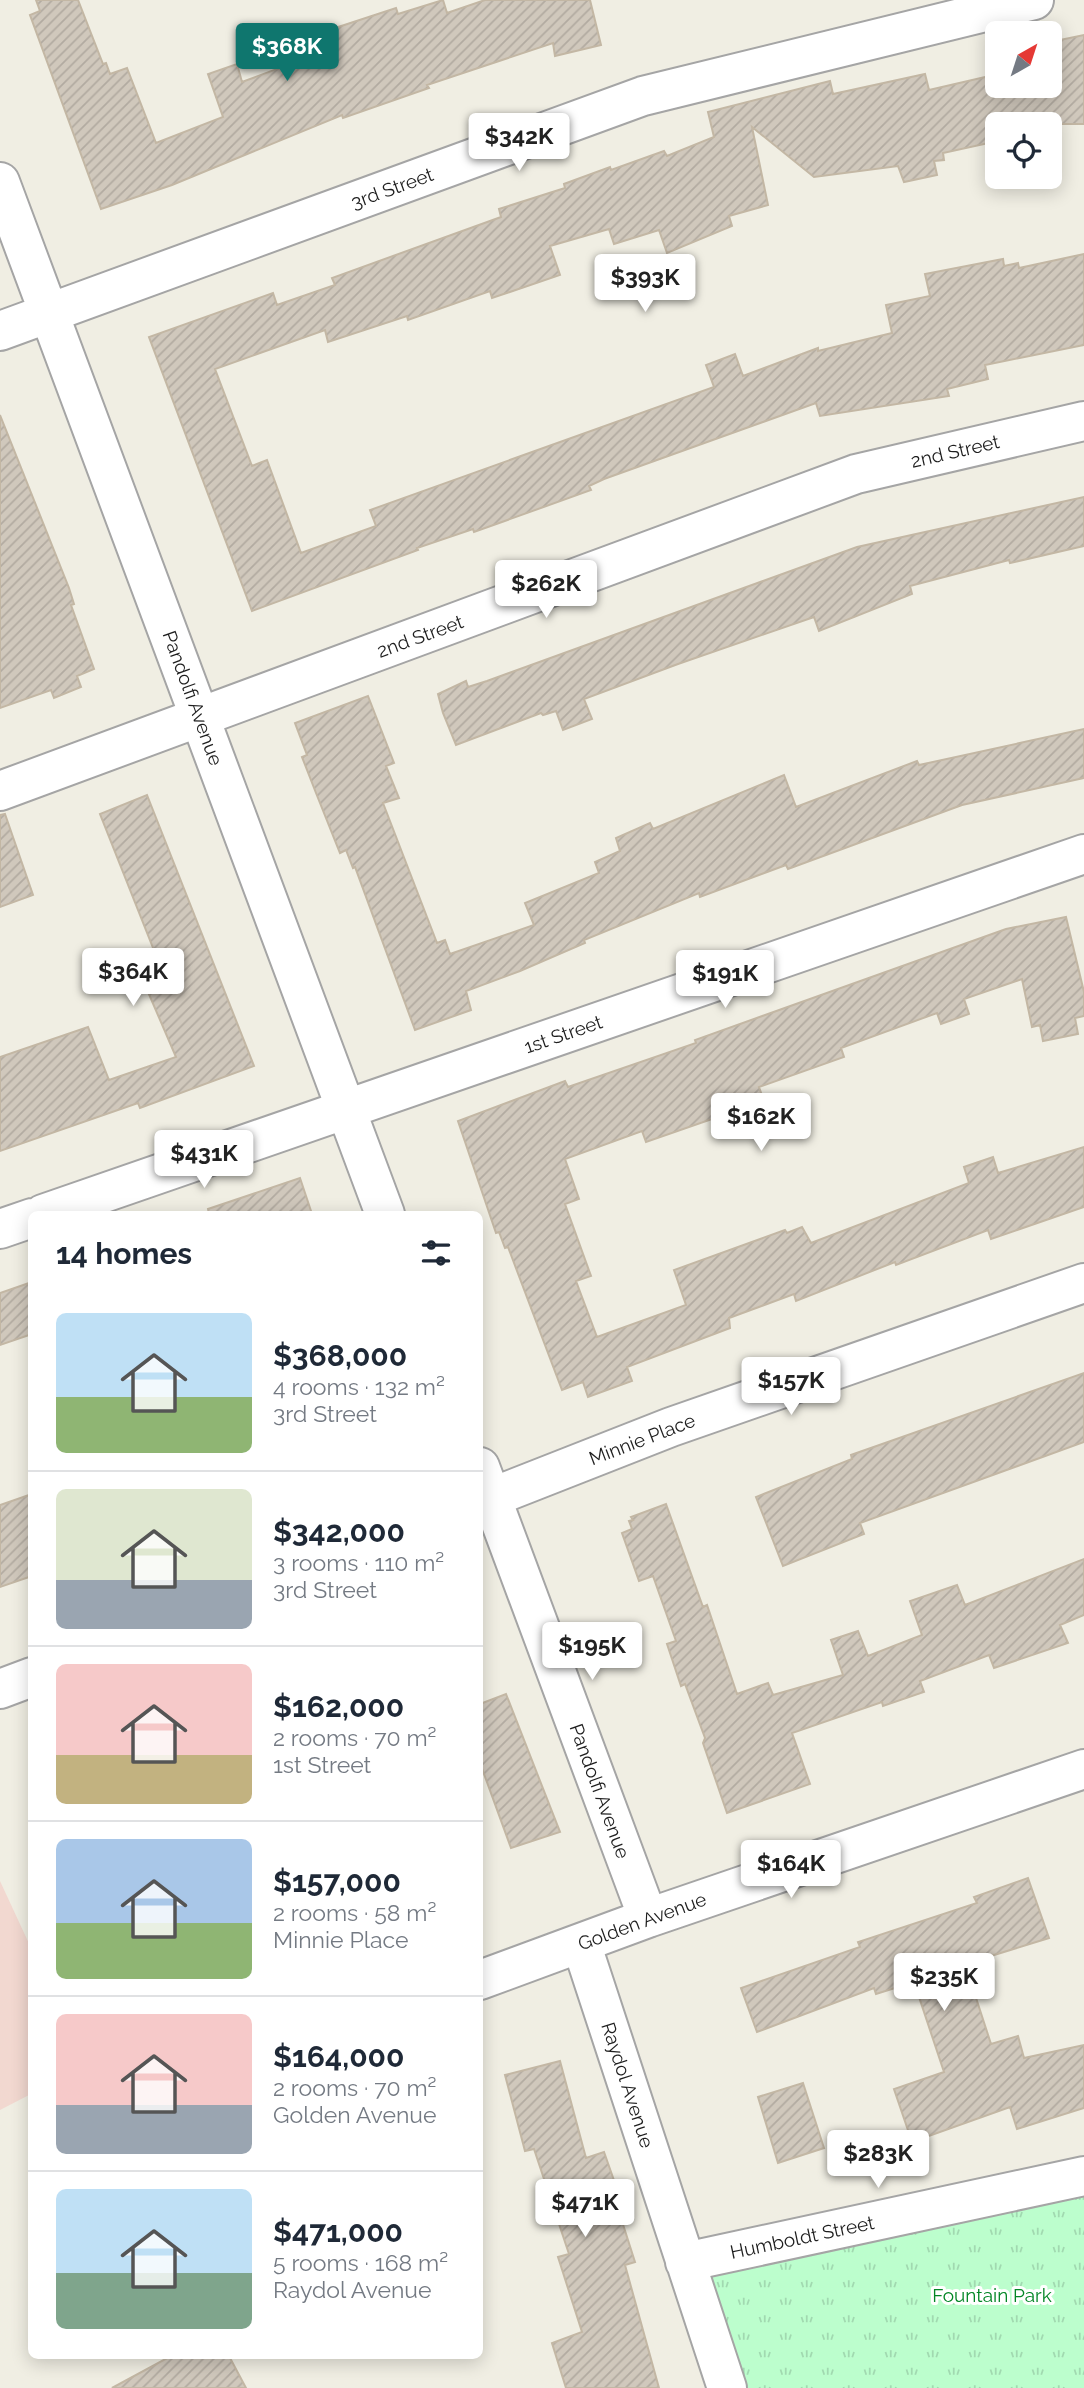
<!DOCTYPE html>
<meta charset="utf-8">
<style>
body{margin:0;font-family:Raleway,sans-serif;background:#f6f6f7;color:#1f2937;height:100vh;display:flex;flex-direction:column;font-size:26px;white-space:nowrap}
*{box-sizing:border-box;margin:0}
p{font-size:23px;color:#747a83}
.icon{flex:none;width:38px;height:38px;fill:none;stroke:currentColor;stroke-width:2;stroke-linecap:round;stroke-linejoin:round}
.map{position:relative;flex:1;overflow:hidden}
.details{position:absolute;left:28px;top:1211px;width:455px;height:1148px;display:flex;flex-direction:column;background:#fff;border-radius:10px;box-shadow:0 4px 18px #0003}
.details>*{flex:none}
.needle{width:46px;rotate:39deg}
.fabs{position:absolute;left:985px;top:21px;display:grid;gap:14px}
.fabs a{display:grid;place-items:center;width:77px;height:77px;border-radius:10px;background:#fff;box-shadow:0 4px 18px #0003;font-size:35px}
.price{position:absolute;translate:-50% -60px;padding:0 16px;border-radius:7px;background:#fff;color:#222;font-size:23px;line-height:46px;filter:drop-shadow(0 2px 4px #0008)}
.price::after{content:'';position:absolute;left:50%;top:42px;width:21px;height:16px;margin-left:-10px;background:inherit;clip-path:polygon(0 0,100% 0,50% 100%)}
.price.active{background:#0f766e;color:#fff}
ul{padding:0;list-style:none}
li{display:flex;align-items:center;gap:21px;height:175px;padding:0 28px}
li+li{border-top:2px solid #e0e1e3}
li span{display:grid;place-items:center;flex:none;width:196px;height:140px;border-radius:10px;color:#555}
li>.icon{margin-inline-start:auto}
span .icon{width:84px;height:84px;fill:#fffc;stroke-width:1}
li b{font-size:30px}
h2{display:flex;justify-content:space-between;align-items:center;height:84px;padding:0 28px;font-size:30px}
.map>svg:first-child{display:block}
</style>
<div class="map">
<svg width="1084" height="2388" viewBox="0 0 1084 2388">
<defs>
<pattern id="park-tufts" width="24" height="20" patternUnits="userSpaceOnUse" patternTransform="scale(1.75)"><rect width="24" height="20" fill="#bcfecd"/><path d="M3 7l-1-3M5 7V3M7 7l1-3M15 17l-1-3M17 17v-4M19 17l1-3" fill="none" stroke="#a1d9b0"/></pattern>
<pattern id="building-hatch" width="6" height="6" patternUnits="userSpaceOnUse" patternTransform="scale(1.75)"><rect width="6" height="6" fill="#d0c8bc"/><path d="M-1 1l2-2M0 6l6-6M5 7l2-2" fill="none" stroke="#b2aba1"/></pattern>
</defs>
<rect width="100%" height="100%" fill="#f0eee3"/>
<path fill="#f2d8d0" d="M0,1881L32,1950L31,2094L0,2110Z"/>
<path fill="url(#park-tufts)" d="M1084,2180V2388H741L701,2268Z"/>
<path fill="url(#building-hatch)" stroke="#c3b7a4" stroke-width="2" d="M36,0H78L103,64L106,63L110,74L127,68L156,143L223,117L208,74L237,64L242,82L323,52L317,34L396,8L398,14L443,0L447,13L485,0H590L601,45L555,56L553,43L427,85L429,88L343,118L342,115L172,185L101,209L30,15L40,11Z
M1084,35V124H998V141L943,153L944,160L934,161L937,175L904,182L898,166L814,177L752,127L768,205L729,216L732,226L667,253L659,230L614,244L609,229L550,246L560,275L492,298L490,291L408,320L407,316L328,342L325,330L215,369L252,466L267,460L301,553L376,526L370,510L714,387L706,365L735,354L743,376L818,348V351L892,333L886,305L930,296L925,274L1003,259L1004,266L1018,263L1019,268L1084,254V345L985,365L988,379L947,389L949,396L820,416L816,403L604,479L589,486L591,490L474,532L473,529L417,548L418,550L252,611L149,337L273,293L277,305L335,285L332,278L501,217L499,209L565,188L564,184L610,167L611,170L664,151L667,156L714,137L708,112L830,81L833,94L925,74L929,90L998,74V86H1050V42Z
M0,415L69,588L74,604L71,605L94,669L77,676L81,687L54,698L51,690L0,708Z
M1084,497V546L1010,563L1009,560L910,586L912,594L819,631L814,617L678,664L584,699L592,719L563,730L556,711L543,715L541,713L456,745L443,713L438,694L466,681L468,687L487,681L857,547Z
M368,696L394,763L386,766L399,798L383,803L437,943L445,940L450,954L534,925L525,903L599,873L595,862L620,851L616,838L650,823L653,829L784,775L796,807L917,761L919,765L1084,729V778L962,805L788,869L786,865L700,897L699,893L584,940L585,943L520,971L466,991L471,1010L415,1030L355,867L353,868L346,850L340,853L316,793L302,757L307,755L295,723Z
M147,795L254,1066L140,1108L138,1103L0,1151V1057L88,1027L109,1080L176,1057L145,985L150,983L142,964L157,958L100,814Z
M5,814L33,895L0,907V815Z
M1066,917L1084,992V1016L1075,1018L1078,1034L1043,1041L1040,1025L1032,1027L1022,979L964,999L969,1014L941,1024L937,1013L841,1048L844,1057L759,1087L764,1101L646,1142L642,1131L565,1159L579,1199L565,1204L591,1276L576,1281L597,1337L686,1305L674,1270L785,1230L787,1233L802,1227L811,1243L969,1183L964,1167L993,1157L998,1173L1084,1147V1207L991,1239L988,1230L896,1265L895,1262L796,1301L794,1294L729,1318L730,1328L627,1367L632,1381L588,1397L583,1382L562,1390L508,1247L505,1248L499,1232L496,1233L458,1121L565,1081L568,1087L696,1043L695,1040L1006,929Z
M300,1178L312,1214H209L208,1209Z
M32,1282V1334L0,1345V1293Z
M1084,1373V1442L860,1523L864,1534L783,1566L756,1497L852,1459L851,1455Z
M32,1494V1576L0,1587V1505Z
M666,1504L703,1607L707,1605L737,1694L768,1683L773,1695L843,1675L831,1640L858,1631L868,1656L922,1635L910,1601L957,1585L965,1605L1084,1559V1615L1060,1625L1068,1643L994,1668L989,1655L920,1681L924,1692L883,1706L882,1702L792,1733L810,1784L727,1813L703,1743L705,1738L685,1684L681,1686L667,1644L676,1641L653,1576L639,1581L622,1533L632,1529L629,1521L633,1520L631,1517Z
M506,1694L560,1832L511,1848L480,1763V1704Z
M1028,1878L1049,1938L965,1964L991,2044L1018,2036L1024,2058L1084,2045V2108L1017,2129L1010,2107L912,2142L894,2089L944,2072L914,1982L876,1994L874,1988L757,2032L741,1988L860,1947L858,1942L977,1903L974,1897Z
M560,2061L586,2158L604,2152L617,2189L624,2213L620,2215L635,2262L625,2265L659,2388H566L552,2343L582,2332L558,2257L569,2254L534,2149L525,2151L505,2075Z
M803,2083L824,2148L778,2163L758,2097Z
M171,2356H229L246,2388H112Z"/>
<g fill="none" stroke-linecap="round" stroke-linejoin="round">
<g stroke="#a5a5a5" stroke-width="42">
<path id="minor" d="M0,182L385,1214
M0,331L643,96L1034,0
M0,791L856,474L1084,421
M43,1214L1084,854
M0,1229L32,1218
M480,1467L648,1918
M480,1502L671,1427L1084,1283
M0,1689L32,1677
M581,1943L727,2388
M480,1980L648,1918L1084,1769
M685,2262L1084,2176"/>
</g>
<use href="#minor" stroke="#fff" stroke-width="38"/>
</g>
<g text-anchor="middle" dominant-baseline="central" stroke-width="6" stroke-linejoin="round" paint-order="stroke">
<g font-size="19" fill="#1e1e1e" stroke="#fff">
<text transform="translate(392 188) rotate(-20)">3rd Street</text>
<text transform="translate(955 451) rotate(-13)">2nd Street</text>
<text transform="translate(420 636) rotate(-20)">2nd Street</text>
<text transform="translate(193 698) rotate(70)">Pandolfi Avenue</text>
<text transform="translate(563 1034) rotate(-19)">1st Street</text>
<text transform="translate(642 1439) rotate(-21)">Minnie Place</text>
<text transform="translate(600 1791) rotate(70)">Pandolfi Avenue</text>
<text transform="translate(642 1921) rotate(-20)">Golden Avenue</text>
<text transform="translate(628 2085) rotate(72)">Raydol Avenue</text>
<text transform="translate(802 2237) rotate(-12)">Humboldt Street</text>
</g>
<g font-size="19" fill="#028625" stroke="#fff">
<text x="992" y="2295">Fountain Park</text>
</g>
</g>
</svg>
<div class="fabs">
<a><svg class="needle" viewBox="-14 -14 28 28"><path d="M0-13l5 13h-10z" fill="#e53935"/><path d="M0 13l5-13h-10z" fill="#747a83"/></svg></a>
<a><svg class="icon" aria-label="locate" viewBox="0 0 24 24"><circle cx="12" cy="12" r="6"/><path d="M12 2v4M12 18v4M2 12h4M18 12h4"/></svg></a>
</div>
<b class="price active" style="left:287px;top:83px">$368K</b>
<b class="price" style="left:519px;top:173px">$342K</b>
<b class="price" style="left:645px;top:314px">$393K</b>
<b class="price" style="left:546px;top:620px">$262K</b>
<b class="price" style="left:133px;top:1008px">$364K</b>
<b class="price" style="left:725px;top:1010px">$191K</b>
<b class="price" style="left:761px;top:1153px">$162K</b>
<b class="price" style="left:204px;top:1190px">$431K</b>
<b class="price" style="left:791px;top:1417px">$157K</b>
<b class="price" style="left:592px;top:1682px">$195K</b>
<b class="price" style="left:791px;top:1900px">$164K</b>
<b class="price" style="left:944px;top:2013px">$235K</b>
<b class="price" style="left:878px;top:2190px">$283K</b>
<b class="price" style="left:585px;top:2239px">$471K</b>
<section class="details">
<h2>14 homes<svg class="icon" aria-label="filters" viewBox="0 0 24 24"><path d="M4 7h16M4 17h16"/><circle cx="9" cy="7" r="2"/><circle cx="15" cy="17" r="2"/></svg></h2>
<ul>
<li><span style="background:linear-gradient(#bfe0f5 60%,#8fb573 0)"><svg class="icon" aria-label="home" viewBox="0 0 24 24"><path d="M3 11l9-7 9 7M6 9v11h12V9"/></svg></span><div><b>$368,000</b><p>4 rooms · 132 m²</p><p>3rd Street</p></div></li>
<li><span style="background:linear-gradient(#dfe7d0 65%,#9aa5b1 0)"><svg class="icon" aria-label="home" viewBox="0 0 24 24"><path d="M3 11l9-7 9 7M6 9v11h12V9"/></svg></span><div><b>$342,000</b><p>3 rooms · 110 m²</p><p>3rd Street</p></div></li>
<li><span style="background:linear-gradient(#f6c9c9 65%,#c2b280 0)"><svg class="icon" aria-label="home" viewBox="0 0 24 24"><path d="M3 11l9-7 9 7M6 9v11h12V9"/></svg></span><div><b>$162,000</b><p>2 rooms · 70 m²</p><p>1st Street</p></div></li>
<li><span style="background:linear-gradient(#a9c7e8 60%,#8fb573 0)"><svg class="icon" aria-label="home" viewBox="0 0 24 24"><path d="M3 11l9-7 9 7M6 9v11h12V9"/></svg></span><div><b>$157,000</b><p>2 rooms · 58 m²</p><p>Minnie Place</p></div></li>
<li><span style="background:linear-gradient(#f6c9c9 65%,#9aa5b1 0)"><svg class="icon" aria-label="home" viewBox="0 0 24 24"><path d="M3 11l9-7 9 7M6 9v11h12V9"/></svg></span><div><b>$164,000</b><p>2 rooms · 70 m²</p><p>Golden Avenue</p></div></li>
<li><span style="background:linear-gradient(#bfe0f5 60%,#7fa58c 0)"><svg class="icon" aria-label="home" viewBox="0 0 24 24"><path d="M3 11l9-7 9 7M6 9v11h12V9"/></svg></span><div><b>$471,000</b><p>5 rooms · 168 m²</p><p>Raydol Avenue</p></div></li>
</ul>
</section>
</div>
